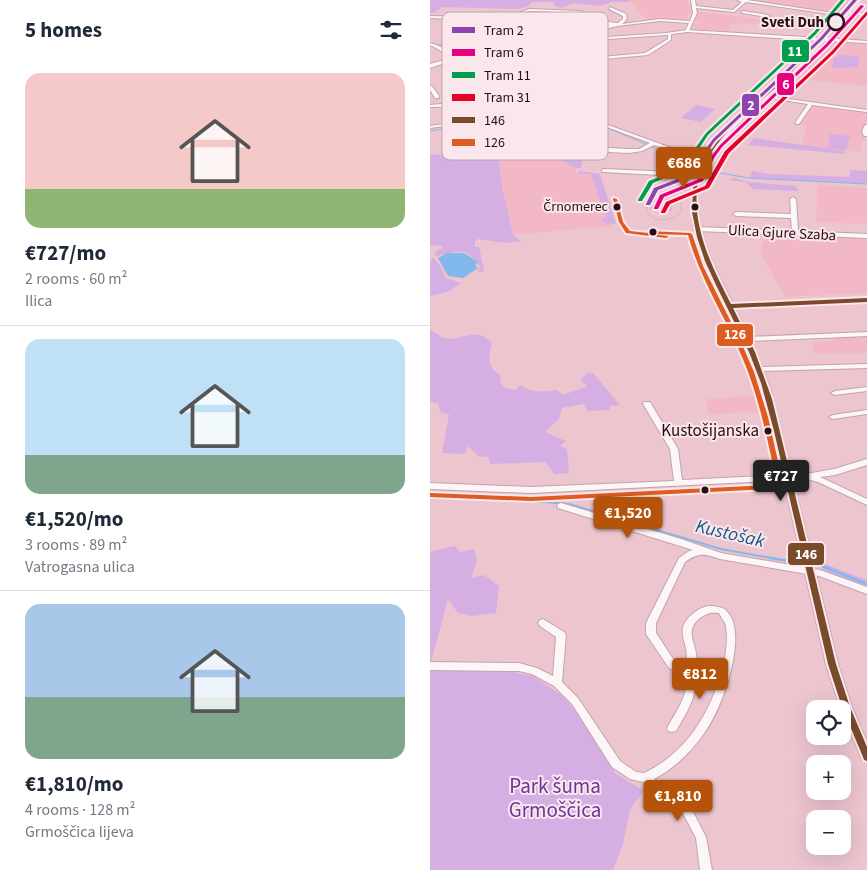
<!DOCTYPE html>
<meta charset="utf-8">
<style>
body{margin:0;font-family:"Source Sans 3",sans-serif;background:#f6f6f7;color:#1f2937;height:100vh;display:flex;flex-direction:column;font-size:19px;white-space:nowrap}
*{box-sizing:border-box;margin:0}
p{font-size:16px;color:#747a83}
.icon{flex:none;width:28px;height:28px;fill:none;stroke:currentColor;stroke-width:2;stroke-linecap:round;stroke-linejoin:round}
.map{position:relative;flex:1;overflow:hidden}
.details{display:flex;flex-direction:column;background:#fff;width:430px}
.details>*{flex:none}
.tools{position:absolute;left:376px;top:700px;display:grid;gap:10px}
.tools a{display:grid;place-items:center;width:45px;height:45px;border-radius:10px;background:#fff;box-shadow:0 5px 20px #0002;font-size:25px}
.price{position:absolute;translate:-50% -42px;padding:0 11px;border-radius:5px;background:#b45309;color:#fff;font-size:16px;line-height:32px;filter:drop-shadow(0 1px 2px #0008)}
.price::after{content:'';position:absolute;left:50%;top:30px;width:15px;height:11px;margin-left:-8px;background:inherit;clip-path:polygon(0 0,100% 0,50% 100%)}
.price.on{background:#222;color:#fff}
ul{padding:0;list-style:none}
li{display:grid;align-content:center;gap:10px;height:265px;padding:0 25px}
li+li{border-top:1px solid #e0e1e3}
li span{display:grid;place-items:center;height:155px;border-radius:15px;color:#555}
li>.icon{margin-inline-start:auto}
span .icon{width:90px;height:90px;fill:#fffc;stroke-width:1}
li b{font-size:21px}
h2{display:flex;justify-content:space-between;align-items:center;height:60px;padding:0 25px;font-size:21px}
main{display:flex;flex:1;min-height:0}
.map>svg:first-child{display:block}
</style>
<main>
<section class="details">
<h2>5 homes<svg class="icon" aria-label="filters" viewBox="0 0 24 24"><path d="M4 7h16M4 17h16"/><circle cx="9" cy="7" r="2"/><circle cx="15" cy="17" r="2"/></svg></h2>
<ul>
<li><span style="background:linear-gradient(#f6c9c9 75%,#8fb573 0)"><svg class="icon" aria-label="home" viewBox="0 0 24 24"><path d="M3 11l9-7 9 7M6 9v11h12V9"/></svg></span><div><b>€727/mo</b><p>2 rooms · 60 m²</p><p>Ilica</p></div></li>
<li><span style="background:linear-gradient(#bfe0f5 75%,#7fa58c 0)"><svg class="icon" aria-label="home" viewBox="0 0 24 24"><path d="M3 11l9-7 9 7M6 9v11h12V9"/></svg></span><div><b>€1,520/mo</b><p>3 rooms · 89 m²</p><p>Vatrogasna ulica</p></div></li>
<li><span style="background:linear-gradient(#a9c7e8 60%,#7fa58c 0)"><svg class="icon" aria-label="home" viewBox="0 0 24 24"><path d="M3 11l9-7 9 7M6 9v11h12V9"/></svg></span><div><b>€1,810/mo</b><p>4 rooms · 128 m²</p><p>Grmoščica lijeva</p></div></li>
</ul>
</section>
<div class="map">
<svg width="437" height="870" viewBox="0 0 437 870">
<rect width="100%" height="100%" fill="#ecc5cf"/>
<path fill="#f3b8c6" d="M199,0H258L261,11L255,21L231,19L217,21Z
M315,0H421L408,13Z
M269,12L307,16L331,19V24H305L300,25L298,31L263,29L264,23H268L269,21L265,20Z
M399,42L437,44V86L361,78Z
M383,105L437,113V124L430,152L372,146L376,125L369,124Z
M117,152L145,168L147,174L165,173L181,226L83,235L71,182L69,160Z
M388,185L437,188V224L386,222Z
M337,235L437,239V293L355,297L331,254L330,249Z
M437,335V353L385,354L381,342L403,341L402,336Z
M324,396L329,412L279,414L276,399Z"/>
<path fill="#d5aee4" d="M0,0H199L200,2H182L170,6L143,3L132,8L125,6L123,2H102L97,7L85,9L12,7L4,13H0Z
M32,42L36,43L39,46L54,44L57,46L93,47L42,50V52L51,53C39,57 26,55 14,49L19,47L12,48L8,44Z
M408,55L429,56L428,67L402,68L404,57L407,58Z
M266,105L285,109L271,122L251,118Z
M400,134L420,136L416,150L398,148Z
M324,138L414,151L415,154L318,145Z
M38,139L43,140L42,144L48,146L41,153L44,155L70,154L79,145L110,154L69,160L71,182L83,235L91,241L75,243L48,239L45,241V247H49L54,271L48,272L50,266C34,244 27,253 5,256L6,251L12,248V246L0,245V155L31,154L37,149Z
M119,149L140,150L138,154L153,157L151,168H145L117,152L116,151Z
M420,170L437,171V184L320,178L322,171L339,174L420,177Z
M150,171L170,174L186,224L175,223L171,219L176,218L161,174H147Z
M304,178L318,182L365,186L369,191L323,189L316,182L299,180Z
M224,197L242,200V211L220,209Z
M3,258L9,264L16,278L31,283L18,292L0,296V262Z
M0,329C6,333 14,340 21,339C38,337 48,328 62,343C58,358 57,367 71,376L70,382L74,388L85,390L91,385C99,393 116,392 127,390L133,395L158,386L152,382L151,379L158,373H163L190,405L180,406L179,410L157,411L154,404L132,408L129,419L115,432L136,441L130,446L137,449L139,473L124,474L116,462L61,464L58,457L48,456L38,446L35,454L12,453L19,414L11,413L8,404L0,401Z
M25,546L30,552L44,549L47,561L41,578L54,575L69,586L66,613L42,616L28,613L18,599L0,666V552Z
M392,563L437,580V588L393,570Z
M0,669L76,671L103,676L131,695L145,710L186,774L214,791L200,809L193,844L183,870H0Z"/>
<path fill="#82b9ec" d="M17,253H34L48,262L45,265L48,268L33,278L18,276L8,258Z"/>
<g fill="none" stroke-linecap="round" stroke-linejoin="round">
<path stroke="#82b9ec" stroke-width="1" d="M0,131C46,123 93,113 141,118C168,121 214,144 241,155
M278,171L319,178L437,184"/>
<path stroke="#82b9ec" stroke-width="2" d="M0,498L76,499L139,504L291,549L347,559"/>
<path stroke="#82b9ec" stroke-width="2.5" d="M340,558L359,561
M392,566L437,584"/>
<g stroke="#c4a3ac" stroke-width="2">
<path id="minor" d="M261,0H265L266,6L303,10L312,2L307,0H317L416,15L414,16L316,2L304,12L266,8L267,13L259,31L257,32L255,31L259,23L230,21L187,26L98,48H97V46L180,25L148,21L114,22L0,18V16L104,19L91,12L99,9L151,11L153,12L151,13L99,11L96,12L107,18L108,20L148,19L188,23L193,19V16L179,9L180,7L196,14L197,19L192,24L230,19L260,21L263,13Z
M313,11L338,15L340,16L338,17L312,13L311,12Z
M416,12L437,14V16L415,14L414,13Z
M238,33L241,34V40L218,55L162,60L128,73L73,108L76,109V111L55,107L37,106L0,107V105C23,103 46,101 68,107L122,73L56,61L52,55V54H56L60,59L62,60L126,71L161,58L215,53L238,39Z
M0,43L9,46L29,58L27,59C17,57 10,49 0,45Z
M0,86H2L9,96V98H5L0,90Z
M331,95L437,110V112L382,105L369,124H367L365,123L378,104L333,97H331Z
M82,113L134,114L167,121L269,158L276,163L271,164L265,160L224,145L212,151L199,153L116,149L79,139V138L86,116L0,128V126ZM91,116H134L166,123L220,143L209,149H199L116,145L84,137Z
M435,125H437V136H434L432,131Z
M174,169L268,173L271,175L268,177L172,172V170Z
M363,197L366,199L368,231L437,234V238L268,231L265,229L268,227L362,231L361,218L306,216L303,214L306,212L361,214L360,199Z
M437,332V336L317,341L314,339L317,337Z
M437,364V368L330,371L327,369L330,367Z
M437,387V391L405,395L401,393L405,391Z
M214,402H220L248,449L252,480L376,474L404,469L437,459V465L405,475L390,477L437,499V505L388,482L377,479L101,493L0,489V483L101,487L244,481L240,449L213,404Z
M437,410V414L403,419L399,417L403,415Z
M131,503L251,539L291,553L390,570L437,587V594L389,576L290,559C274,554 270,552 255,562L226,623V633L245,662L249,665H255C263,644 239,631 265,612C275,604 284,605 295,609C298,613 302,617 303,622C312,650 292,708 275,732C262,751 245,768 224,779L258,802L276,837L282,870H270L266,838L250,808L213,782L200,779L182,767L142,704L124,686L102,674L89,671L0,670V662L89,663L107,668L123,676L126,637L110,626L108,623L110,620L113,619L134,632L136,635L132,682L148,698L190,761L206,772L214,773C236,763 255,745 268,725C284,702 303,651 295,623C293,620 291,617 289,613C281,612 277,613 270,618C252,633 269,644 266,662C265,664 264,667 263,669C271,692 257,712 246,731L242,732L238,731L237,728C246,711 261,693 255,673H247L239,668L216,634V623L249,558L259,551L263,550L128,508L127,506L128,504Z"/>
</g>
<g stroke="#c4a3ac" stroke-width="2">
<path id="major" d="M425,0H429L397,38L437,41V43L395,41L286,145C283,152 278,158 275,165C254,212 282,263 303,304L437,298V302L305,308L326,352L341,391L408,664L422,707L437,743V762L433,761L412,712V709L410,707L396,664L333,391L314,342L280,272L264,230L261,209L262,187L268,166L276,153C268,157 256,158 249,154C260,149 274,155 282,143L390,41L257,32L236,35L178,39L133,53L32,57L0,68V64L32,55L133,51L178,37L236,33L257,30L392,38Z"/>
</g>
<use href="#minor" fill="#fcf6f8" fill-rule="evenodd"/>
<use href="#major" fill="#fcf6f8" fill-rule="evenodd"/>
<path stroke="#c7bcc0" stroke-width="1" d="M218,204L216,212C226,223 241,222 251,212V192"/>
<g stroke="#fae7eb" stroke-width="4">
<path id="bus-1" d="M425,0H429C405,28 379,55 353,81C322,110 273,143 267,189C263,230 283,269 301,304L437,298V302L303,308L325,352L342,399L406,664L420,707L437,747V761L434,760L433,757L412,707L398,664L344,431L331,383L319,352L286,285L275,261L267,237L262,212L263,188L270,165L284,143L301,124L340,89L373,56Z"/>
</g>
<g stroke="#fae7eb" stroke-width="4">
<path id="bus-2" d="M183,198L187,199L193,222L200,231L218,233L217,232L219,231L260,233L262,234L273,266L311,342L324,372L338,417L352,479L351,481H347L346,479C337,438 329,396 312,357C295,316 270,279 258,235L221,234L238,236V237L236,238L196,233L189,222L183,199Z
M358,484L361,486L360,488L101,501L0,497V493L101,497Z"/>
</g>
<use href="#bus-1" fill="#7a4b2a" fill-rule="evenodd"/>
<use href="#bus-2" fill="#de5c21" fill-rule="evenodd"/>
<g stroke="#fae7eb" stroke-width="4">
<path id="tram-1" d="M423,0H427L392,40L285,141L276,154L267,175L228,190L220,205H216V204L224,188L263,173L272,154L283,139L390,38Z"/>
</g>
<g stroke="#fae7eb" stroke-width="4">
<path id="tram-2" d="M431,5L434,6L398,46L292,147L284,158L273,181L234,197L228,209H224V208L230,195L269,179L280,158L290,145L396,44Z"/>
</g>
<g stroke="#fae7eb" stroke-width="4">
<path id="tram-3" d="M411,0H415L386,34L278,135L268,150L260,168L223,183L212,201H208V200L219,181L256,166L264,150L276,133L384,32Z"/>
</g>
<g stroke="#fae7eb" stroke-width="4">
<path id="tram-4" d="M436,12H437V15L404,53L299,153L279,188L240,204L235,213H231V212L236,202L275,186L295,151L402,51Z"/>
</g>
<use href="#tram-1" fill="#8e44ad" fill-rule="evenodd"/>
<use href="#tram-2" fill="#e5007d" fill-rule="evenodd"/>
<use href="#tram-3" fill="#029e4e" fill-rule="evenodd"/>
<use href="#tram-4" fill="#e4002b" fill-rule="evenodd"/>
</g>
<circle fill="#fae7eb" stroke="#2b0d16" stroke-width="2.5" cx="406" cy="22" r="8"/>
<g fill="#2b0d16" stroke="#fae7eb" stroke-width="2">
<circle cx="187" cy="207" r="4.5"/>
<circle cx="265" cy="207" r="4.5"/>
<circle cx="223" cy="232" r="4.5"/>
<circle cx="338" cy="431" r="4.5"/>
<circle cx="275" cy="490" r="4.5"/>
</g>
<g text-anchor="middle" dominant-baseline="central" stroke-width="4" stroke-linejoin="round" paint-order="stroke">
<g font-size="14" fill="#2b0d16" stroke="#fae7eb" text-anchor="end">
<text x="178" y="207">Črnomerec</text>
</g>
<g font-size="15" font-weight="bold" fill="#2b0d16" stroke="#fae7eb" text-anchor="end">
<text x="394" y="22">Sveti Duh</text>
</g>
<g font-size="15" fill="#2b0d16" stroke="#fae7eb">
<text transform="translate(352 233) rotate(3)">Ulica Gjure Szaba</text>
</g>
<g font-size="17" fill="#2b0d16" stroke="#fae7eb" text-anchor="end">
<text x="329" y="431">Kustošijanska</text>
</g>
<g font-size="19" font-style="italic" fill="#165b88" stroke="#fae7eb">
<text transform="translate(300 534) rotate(13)">Kustošak</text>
</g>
<g font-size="21" fill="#69359e" stroke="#fae7eb">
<text x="125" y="786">Park šuma<tspan x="125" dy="24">Grmoščica</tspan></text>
</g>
</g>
<rect x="12" y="12" width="166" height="148" rx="8" fill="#fae7eb" stroke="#bca6ab" stroke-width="1"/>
<rect x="22" y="27" width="23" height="6" fill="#8e44ad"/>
<rect x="22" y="49" width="23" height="7" fill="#e5007d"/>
<rect x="22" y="72" width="23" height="6" fill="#029e4e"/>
<rect x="22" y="94" width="23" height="7" fill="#e4002b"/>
<rect x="22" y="117" width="23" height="6" fill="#7a4b2a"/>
<rect x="22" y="139" width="23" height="7" fill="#de5c21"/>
<g font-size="14" fill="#2b0d16">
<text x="54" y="35">Tram 2</text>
<text x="54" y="57">Tram 6</text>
<text x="54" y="80">Tram 11</text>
<text x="54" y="102">Tram 31</text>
<text x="54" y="125">146</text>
<text x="54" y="147">126</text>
</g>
<g stroke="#fae7eb" stroke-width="2">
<rect x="351" y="39" width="29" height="24" rx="5" fill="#029e4e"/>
<rect x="346" y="72" width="19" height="24" rx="5" fill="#e5007d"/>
<rect x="311" y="93" width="19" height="24" rx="5" fill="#8e44ad"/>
<rect x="286" y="323" width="38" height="24" rx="5" fill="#de5c21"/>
<rect x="357" y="542" width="38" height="24" rx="5" fill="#7a4b2a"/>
</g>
<g font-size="14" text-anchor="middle" font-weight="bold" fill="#fff">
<text x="365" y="56">11</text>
<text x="356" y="89">6</text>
<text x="321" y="110">2</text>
<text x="305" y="339">126</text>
<text x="376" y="559">146</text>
</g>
</svg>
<div class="tools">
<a><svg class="icon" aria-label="locate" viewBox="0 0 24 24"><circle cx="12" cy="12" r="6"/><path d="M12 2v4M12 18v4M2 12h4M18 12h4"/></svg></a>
<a>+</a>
<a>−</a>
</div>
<b class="price" style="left:254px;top:189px">€686</b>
<b class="price on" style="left:351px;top:502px">€727</b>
<b class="price" style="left:198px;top:539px">€1,520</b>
<b class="price" style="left:270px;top:700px">€812</b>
<b class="price" style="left:248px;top:822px">€1,810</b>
</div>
</main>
